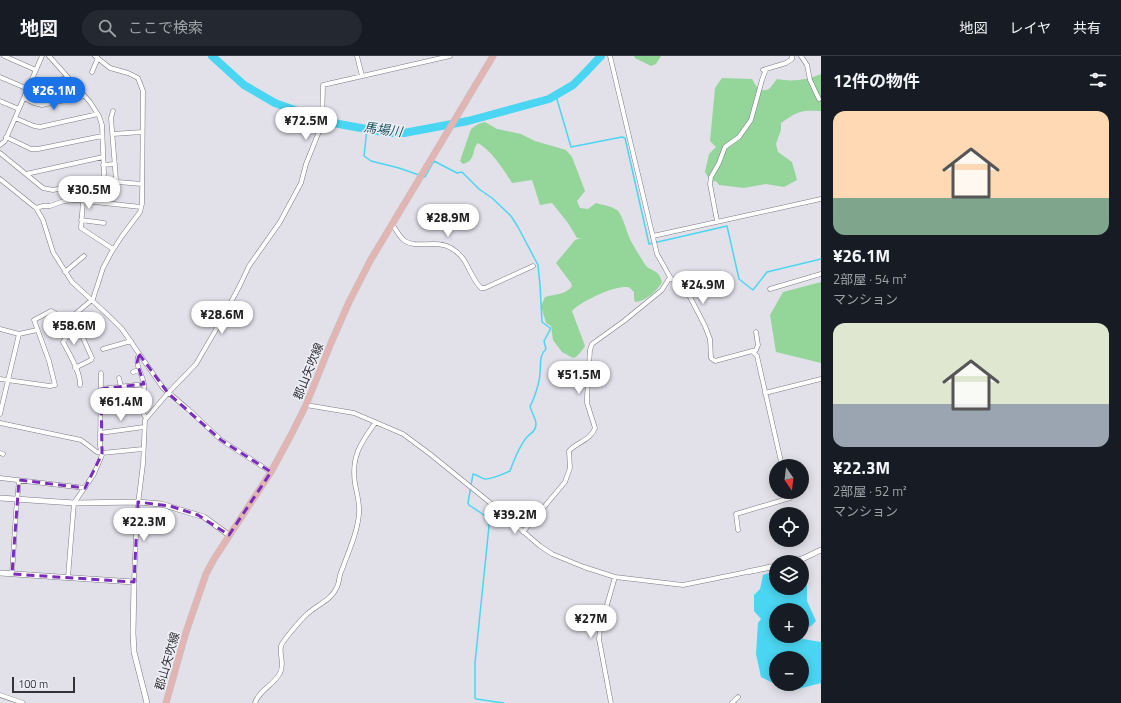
<!DOCTYPE html>
<html lang="ja">
<meta charset="utf-8">
<style>
body{margin:0;font-family:"Titillium Web","Noto Sans JP",sans-serif;background:#242831;color:#f1f3f6;height:100vh;display:flex;flex-direction:column;font-size:15px;white-space:nowrap}
*{box-sizing:border-box;margin:0}
p{font-size:13px;color:#9ea1a6}
.icon{flex:none;width:22px;height:22px;fill:none;stroke:currentColor;stroke-width:2;stroke-linecap:round;stroke-linejoin:round}
.map{position:relative;flex:1;overflow:hidden}
.side{display:flex;flex-direction:column;background:#171b24;width:300px}
.side>*{flex:none}
.needle{width:26px;rotate:166deg}
.fabs{position:absolute;left:769px;top:403px;display:grid;gap:8px}
.fabs a{display:grid;place-items:center;width:40px;height:40px;border-radius:50%;background:#171b24;box-shadow:0 2px 10px #0003;font-size:20px}
.scale{position:absolute;left:12px;bottom:10px;width:63px;box-sizing:border-box;padding-left:4px;border:2px solid #333236;border-top:0;font-size:11px;line-height:14px;white-space:nowrap;color:#333236;-webkit-text-stroke:3px #efeff7;paint-order:stroke}
.price{position:absolute;translate:-50% -34px;padding:0 9px;border-radius:14px;background:#fff;color:#222;font-size:13px;line-height:26px;filter:drop-shadow(0 1px 2px #0008)}
.price::after{content:'';position:absolute;left:50%;top:24px;width:12px;height:9px;margin-left:-6px;background:inherit;clip-path:polygon(0 0,100% 0,50% 100%)}
.price.selected{background:#1a73e8;color:#fff}
ul{padding:0;list-style:none}
li{display:grid;align-content:center;gap:8px;height:212px;padding:0 12px}
li span{display:grid;place-items:center;height:124px;border-radius:12px;color:#555}
li>.icon{margin-inline-start:auto}
span .icon{width:72px;height:72px;fill:#fffc;stroke-width:1}
li b{font-size:17px}
h2{display:flex;justify-content:space-between;align-items:center;height:48px;padding:0 12px;font-size:17px}
header{display:flex;align-items:center;gap:24px;box-sizing:border-box;height:56px;padding:0 20px;background:#171b24;border-bottom:1px solid #363941}
header strong{font-size:19px}
nav{display:flex;gap:22px;margin-inline-start:auto;font-size:14px}
.search{width:280px;height:36px;background:#242831;display:flex;align-items:center;gap:10px;box-sizing:border-box;padding:0 14px;border-radius:22px;color:#9ea1a6;font-size:15px}
main{display:flex;flex:1;min-height:0}
.map>svg:first-child{display:block}
</style>
<header>
<strong>地図</strong>
<div class="search"><svg class="icon" aria-label="search" viewBox="0 0 24 24"><circle cx="10" cy="10" r="6"/><path d="M15 15l6 6"/></svg>ここで検索</div>
<nav><a>地図</a><a>レイヤ</a><a>共有</a></nav>
</header>
<main>
<div class="map">
<svg width="821" height="647" viewBox="0 0 821 647">
<rect width="100%" height="100%" fill="#e2e1ea"/>
<path fill="#94d59a" d="M634,0H661L656,8L651,10L635,2Z
M821,18V55C801,54 798,55 781,67V74L776,88L778,96L792,106L797,124L784,131L766,128L744,132L719,129L716,125L711,126L705,116L709,98L716,91L710,85L715,32L722,22L752,23L758,33C770,37 770,31 777,23C792,26 807,24 821,18Z
M485,66L497,73L521,78L535,85L566,94L572,101L585,135L577,145L580,152L588,153L596,147C603,149 611,150 617,154C623,159 627,178 631,185C635,193 640,200 644,207C650,217 658,211 662,226C658,234 645,246 635,246L634,242V236C631,233 630,231 626,231C613,230 580,246 572,255L585,290L580,297L576,301L573,302L562,296L553,284L551,270L546,267L541,250L545,241C555,238 566,239 572,230L571,227L556,207L575,184L581,182H577L568,167L552,147L540,149L532,124L512,127C504,114 491,94 478,87C471,94 477,104 463,108L460,105L471,73L478,68Z
M821,226V307L776,296L770,259L783,236Z"/>
<path fill="#4ad6f2" fill-rule="evenodd" d="M802,514L805,516L807,528V545L816,565L810,571L804,566L802,569V554H776V580H800L803,583L821,586V627L798,633H785L761,621L756,598L758,567L761,563L754,555V539L760,533L763,519L776,515V532H802ZM776,602H802V628H776Z"/>
<g fill="none" stroke-linecap="round" stroke-linejoin="round">
<path stroke="#4ad6f2" stroke-width="1.5" d="M556,40L571,91L622,81L625,82L649,188L727,170L739,223L753,234L767,216L821,203
M367,73L364,100L371,105L399,112L419,119
M422,120L425,121L434,105L457,117L462,116L479,133L492,142L511,160L518,171L538,209L540,229L542,266L550,272V274L544,285L546,293C539,299 541,308 540,317C540,325 534,344 530,350C531,356 536,362 536,368C536,375 531,377 527,381C519,390 514,404 510,415C504,418 491,423 485,423C481,422 478,419 473,418L468,447L469,449L487,461L489,470L475,607V642L476,643L504,647"/>
<path stroke="#4ad6f2" stroke-width="8" d="M212,0L244,29L275,47L328,66L388,77H404L468,65L549,43L573,29L584,18L601,0"/>
<g stroke="#7a7981" stroke-width="5">
<path id="minor" d="M4,0L36,14
M357,0L362,20
M610,0L657,198L670,221L688,237L705,270L710,283L711,302L715,305L756,294L758,289L756,276
M801,0L807,9L810,24L819,43
M763,14L786,7L792,3V0
M92,16L98,2
M0,21L28,33
M32,23L47,26L68,22
M24,42L34,47L42,49L84,40
M0,45L19,53
M113,55L111,62L116,124L118,126L142,128
M15,62L34,70L40,71L98,58
M113,78L142,76
M6,81L31,93H38L102,80
M0,89L5,85L42,0
M0,97L43,132L53,134L97,125L103,122L104,118L102,69L99,60L90,46L49,0
M103,109L115,108
M26,118L103,101
M0,123L36,152L43,164L53,196L72,226L109,260L122,273L163,332L189,354L221,384L271,416
M83,145L81,172L113,193
M36,152L43,150H50L64,145L76,144L141,151
M81,164L104,167
M717,165L710,128L711,121L719,107L725,91L739,81L751,64L762,24L766,13
M392,168C396,173 399,181 405,185C417,193 437,183 451,192C469,202 468,219 481,232H485L533,210
M653,180L821,143
M65,216L84,200
M770,233L821,218
M66,265L71,279
M0,273L19,278L37,274
M103,293L131,285
M753,296L757,300L782,410
M139,298C134,309 142,317 144,328C146,340 138,353 146,362
M75,312L91,304L92,302L80,275C74,276 66,280 63,286C69,297 81,317 80,329
M133,316L139,314
M119,322L121,331
M0,323L50,330L55,329L49,305L34,264L51,255L53,256L66,265L68,264L93,243L103,212L111,197L122,180L140,156L142,148L143,35L138,22L128,17L110,12L95,0
M101,333L144,328
M765,337L821,323
M306,349L354,357L403,378L430,398L488,445L540,490L552,498L584,511L615,521L683,529L747,516
M101,354L142,350
M0,358L19,278
M0,367L81,384L97,396L102,397L143,393
M100,377L144,371
M0,397L3,398
M0,422L85,432
M738,474L736,458L790,442L788,436
M523,476L565,426L570,412L569,395C577,386 591,384 595,372L587,347V341L590,294L592,288L624,265L662,234L670,221
M12,518L16,456L19,424
M68,521L74,447L94,418L102,399L100,390L101,317
M134,526L137,456L143,408L145,364L168,337L196,308L221,265L240,229L249,210L280,166L301,127L306,108L322,68L323,29L450,0
M0,639L23,647
M255,647C259,634 274,629 280,617C285,608 279,599 281,590C283,584 301,564 306,559C316,549 331,545 337,531C339,527 339,523 340,519C347,499 357,479 359,458C360,448 357,438 355,428C351,401 360,388 375,367
M611,647L599,583L600,573L615,521
M732,647L738,641"/>
</g>
<g stroke="#7a7981" stroke-width="6">
<path id="tertiary" d="M0,442L74,447L138,446L161,448L204,461L229,479
M791,506L802,503L821,494
M747,516L776,510
M0,517L134,526L133,577L134,596L147,647"/>
</g>
<g stroke="#c2c2c3" stroke-width="7">
<path id="primary" d="M166,647L186,576L206,518L214,503L271,416L291,379L306,349L331,287L349,246L370,205L493,0"/>
</g>
<use href="#minor" stroke="#fff" stroke-width="4"/>
<use href="#tertiary" stroke="#fff" stroke-width="5"/>
<use href="#primary" stroke="#e2b5b3" stroke-width="6"/>
</g>
<path fill="none" stroke="#7b2cbf" stroke-width="3" stroke-dasharray="8 5" stroke-linejoin="round" d="M139,298L168,337L221,384L271,416L229,479L198,459L170,450L138,446L134,526L12,518L19,424L85,432L102,398L101,333L144,328L137,307Z"/>
<g text-anchor="middle" dominant-baseline="central" stroke-width="3" stroke-linejoin="round" paint-order="stroke">
<g font-size="12" fill="#333236" stroke="#efeff7">
<text transform="translate(308 315) rotate(-68)">郡山矢吹線</text>
<text transform="translate(167 605) rotate(-74)">郡山矢吹線</text>
</g>
<g font-size="13" font-style="italic" fill="#1a545f" stroke="#efeff7">
<text transform="translate(383 73) rotate(7)">馬場川</text>
</g>
</g>
</svg>
<div class="fabs">
<a><svg class="needle" viewBox="-14 -14 28 28"><path d="M0-13l5 13h-10z" fill="#e53935"/><path d="M0 13l5-13h-10z" fill="#9ea1a6"/></svg></a>
<a><svg class="icon" aria-label="locate" viewBox="0 0 24 24"><circle cx="12" cy="12" r="6"/><path d="M12 2v4M12 18v4M2 12h4M18 12h4"/></svg></a>
<a><svg class="icon" aria-label="layers" viewBox="0 0 24 24"><path d="M12 4l9 5-9 5-9-5zM3 14l9 5 9-5"/></svg></a>
<a>+</a>
<a>−</a>
</div>
<div class="scale">100 m</div>
<b class="price selected" style="left:54px;top:55px">¥26.1M</b>
<b class="price" style="left:306px;top:85px">¥72.5M</b>
<b class="price" style="left:89px;top:154px">¥30.5M</b>
<b class="price" style="left:448px;top:182px">¥28.9M</b>
<b class="price" style="left:703px;top:249px">¥24.9M</b>
<b class="price" style="left:222px;top:279px">¥28.6M</b>
<b class="price" style="left:74px;top:290px">¥58.6M</b>
<b class="price" style="left:579px;top:339px">¥51.5M</b>
<b class="price" style="left:121px;top:366px">¥61.4M</b>
<b class="price" style="left:515px;top:479px">¥39.2M</b>
<b class="price" style="left:144px;top:486px">¥22.3M</b>
<b class="price" style="left:591px;top:583px">¥27M</b>
</div>
<section class="side">
<h2>12件の物件<svg class="icon" aria-label="filters" viewBox="0 0 24 24"><path d="M4 7h16M4 17h16"/><circle cx="9" cy="7" r="2"/><circle cx="15" cy="17" r="2"/></svg></h2>
<ul>
<li><span style="background:linear-gradient(#ffd9b3 70%,#7fa58c 0)"><svg class="icon" aria-label="home" viewBox="0 0 24 24"><path d="M3 11l9-7 9 7M6 9v11h12V9"/></svg></span><div><b>¥26.1M</b><p>2部屋 · 54 m²</p><p>マンション</p></div></li>
<li><span style="background:linear-gradient(#dfe7d0 65%,#9aa5b1 0)"><svg class="icon" aria-label="home" viewBox="0 0 24 24"><path d="M3 11l9-7 9 7M6 9v11h12V9"/></svg></span><div><b>¥22.3M</b><p>2部屋 · 52 m²</p><p>マンション</p></div></li>
</ul>
</section>
</main>
